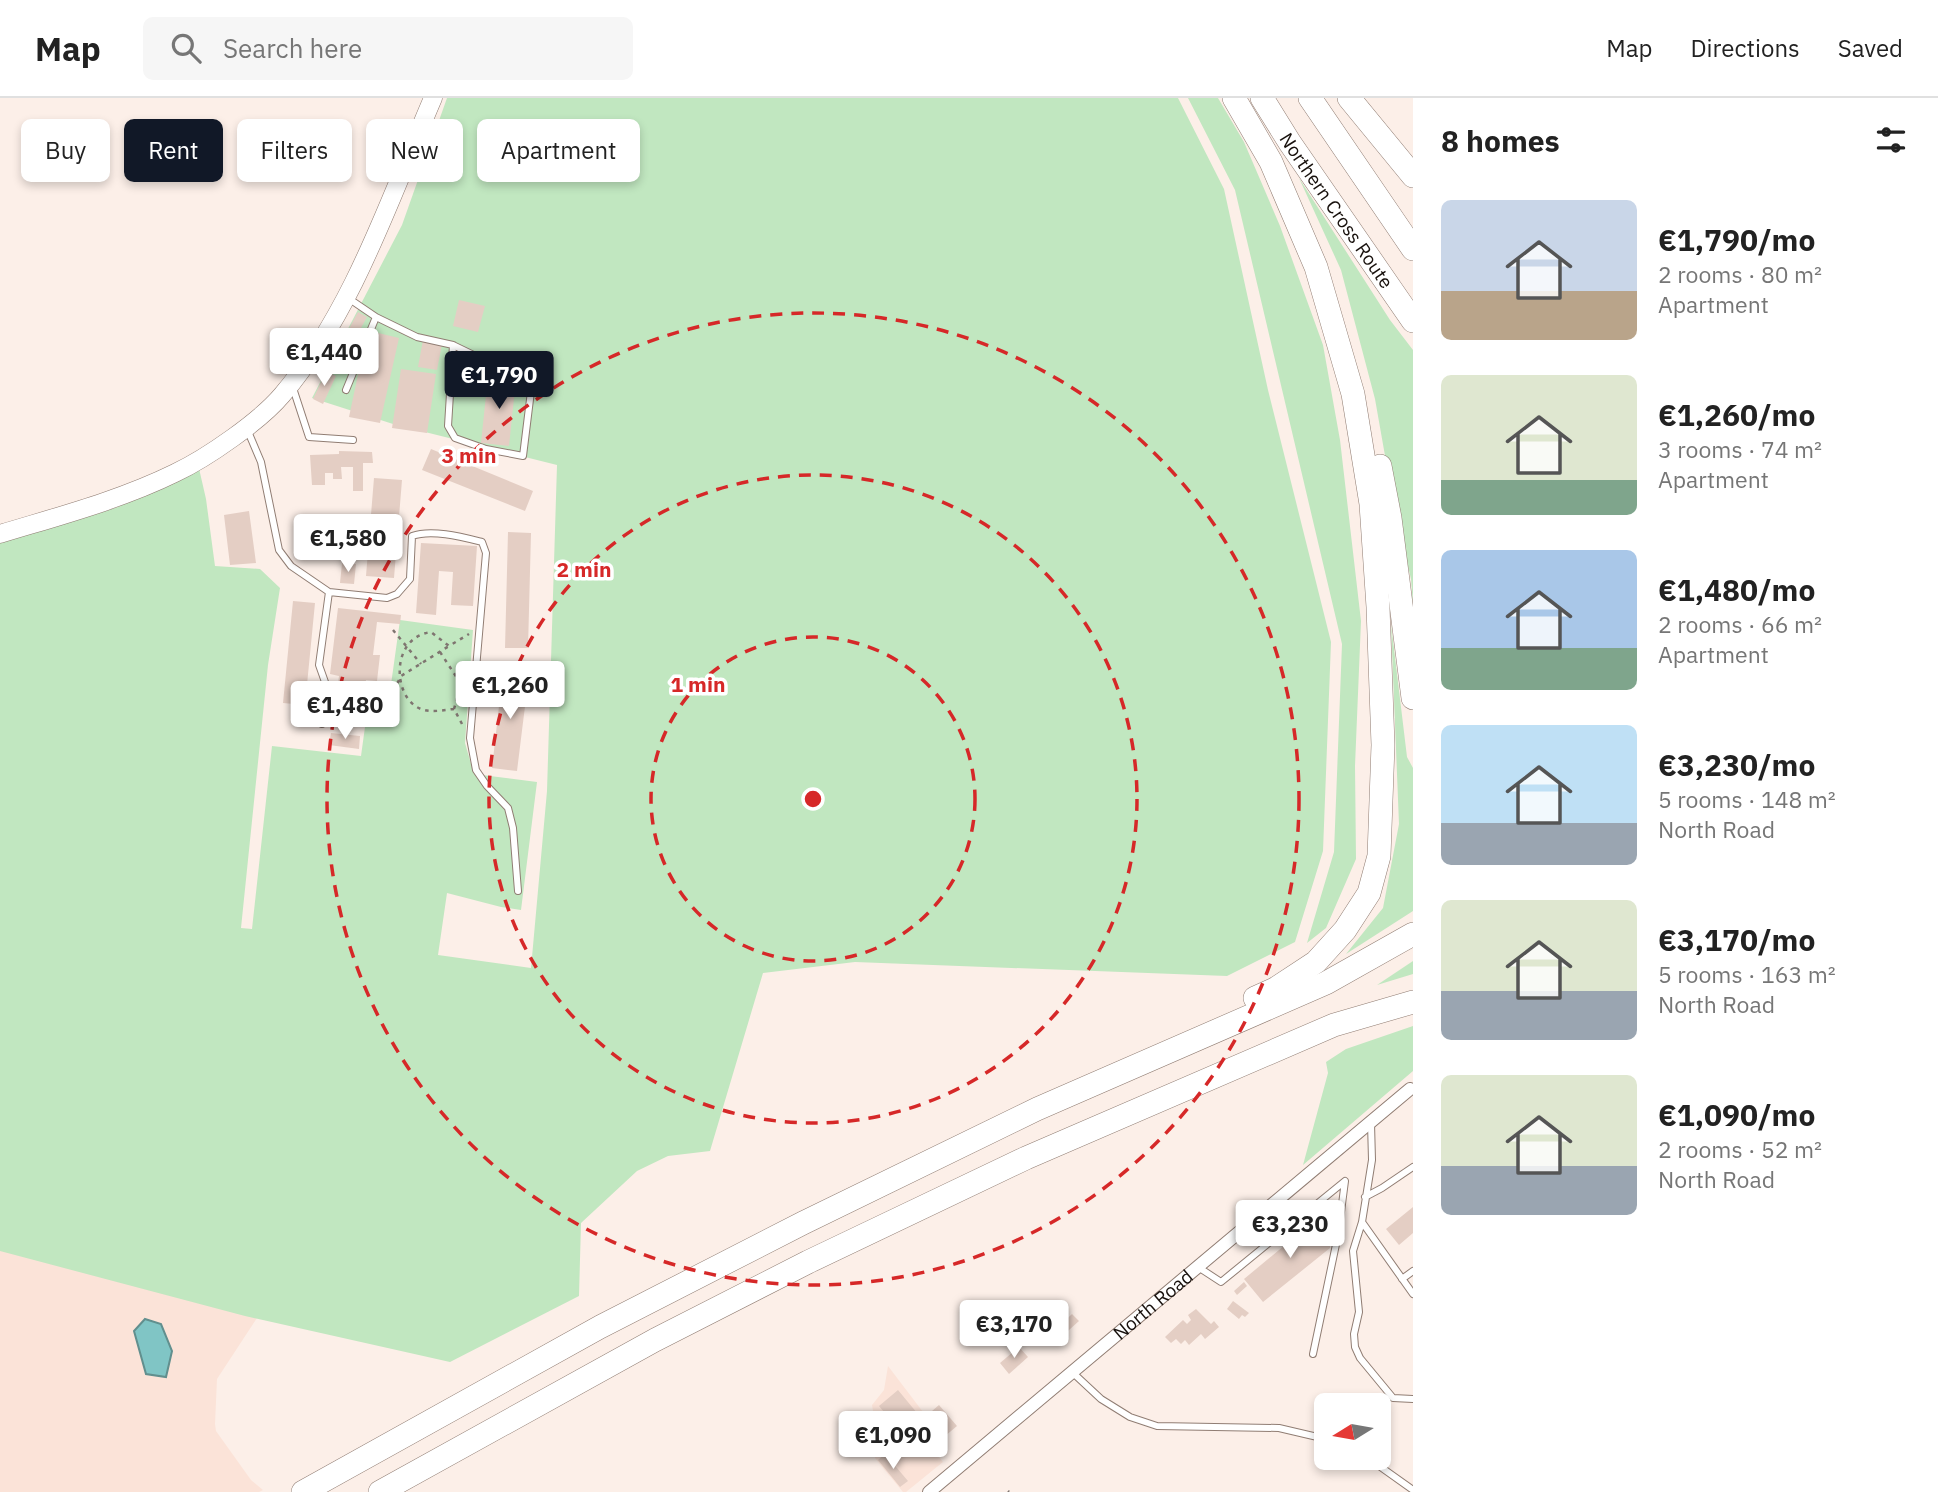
<!DOCTYPE html>
<meta charset="utf-8">
<style>
body{margin:0;font-family:"IBM Plex Sans",sans-serif;background:#f6f6f6;color:#222;height:100vh;display:flex;flex-direction:column;font-size:26px;white-space:nowrap}
*{box-sizing:border-box;margin:0}
p{font-size:23px;color:#767676}
.icon{flex:none;width:38px;height:38px;fill:none;stroke:currentColor;stroke-width:2;stroke-linecap:round;stroke-linejoin:round}
.map{position:relative;flex:1;overflow:hidden}
.panel{display:flex;flex-direction:column;background:#fff;width:525px}
.panel>*{flex:none}
.guide{position:absolute;left:21px;top:21px;width:665px;height:63px;display:flex;gap:14px}
.needle{width:46px;rotate:259deg}
.tools{position:absolute;left:1314px;top:1295px;display:grid;gap:14px}
.tools a{display:grid;place-items:center;width:77px;height:77px;border-radius:10px;background:#fff;box-shadow:0 4px 10px #0003;font-size:35px}
.price{position:absolute;translate:-50% -60px;padding:0 16px;border-radius:7px;background:#fff;color:#222;font-size:23px;line-height:46px;filter:drop-shadow(0 2px 4px #0008)}
.price::after{content:'';position:absolute;left:50%;top:42px;width:21px;height:16px;margin-left:-10px;background:inherit;clip-path:polygon(0 0,100% 0,50% 100%)}
.price.active{background:#111827;color:#fff}
ul{padding:0;list-style:none}
li{display:flex;align-items:center;gap:21px;height:175px;padding:0 28px}
li span{display:grid;place-items:center;flex:none;width:196px;height:140px;border-radius:10px;color:#555}
li>.icon{margin-inline-start:auto}
span .icon{width:84px;height:84px;fill:#fffc;stroke-width:1}
li b{font-size:30px}
h2{display:flex;justify-content:space-between;align-items:center;height:84px;padding:0 28px;font-size:30px}
.tag{padding:0 24px;border-radius:10px;background:#fff;box-shadow:0 4px 10px #0003;font-size:24px;line-height:63px}
.tag.active{background:#111827;color:#fff}
header{display:flex;align-items:center;gap:42px;box-sizing:border-box;height:98px;padding:0 35px;background:#fff;border-bottom:2px solid #e0e0e0}
header strong{font-size:33px}
nav{display:flex;gap:38px;margin-inline-start:auto;font-size:24px}
.search{width:490px;height:63px;background:#f6f6f6;display:flex;align-items:center;gap:18px;box-sizing:border-box;padding:0 24px;border-radius:10px;color:#767676;font-size:26px}
main{display:flex;flex:1;min-height:0}
.map>svg:first-child{display:block}
</style>
<header>
<strong>Map</strong>
<div class="search"><svg class="icon" aria-label="search" viewBox="0 0 24 24"><circle cx="10" cy="10" r="6"/><path d="M15 15l6 6"/></svg>Search here</div>
<nav><a>Map</a><a>Directions</a><a>Saved</a></nav>
</header>
<main>
<div class="map">
<svg width="1413" height="1394" viewBox="0 0 1413 1394">
<rect width="100%" height="100%" fill="#fcefe8"/>
<path fill="#fbe3d8" d="M0,1151L257,1220L217,1281L215,1326L216,1333L251,1382L263,1392L259,1394H0Z
M888,1268L923,1314L914,1328L943,1364L906,1394H903L875,1360L876,1331L872,1307L884,1292Z"/>
<path fill="#c1e7c0" d="M447,0H1178L1224,91L1268,292L1331,544L1323,753L1295,844L1227,878L855,864L763,875L710,1053L668,1058L637,1073L581,1125L579,1198L450,1264L245,1218L0,1153V445L118,409L198,366L206,401L215,468L260,471L280,490L268,567L241,830L252,831L272,648L361,658L368,607L388,608L400,522L473,532L465,645L474,676L537,684L521,812L501,809L447,795L438,857L531,870L547,693L557,367L393,326L312,300L402,127Z
M1188,0H1218L1244,44L1280,128L1323,247L1340,342L1361,523L1355,668L1356,761L1326,830L1307,845L1334,754L1342,546L1235,92Z
M1299,80L1390,222L1413,252V507L1411,481L1393,403L1375,301L1341,172Z
M1391,526L1407,659L1413,670V813L1346,856L1383,810L1399,726Z
M1413,863V876L1377,887Z
M1413,928V973L1303,1067L1328,975L1326,964L1346,951Z"/>
<path fill="#80c5c5" stroke="#618f8e" stroke-width="2" d="M145,1221L161,1226L172,1253L166,1279L146,1276L134,1233Z"/>
<path fill="#e4cec4" d="M459,202L485,208L478,234L453,228Z
M358,214L367,219L355,241L346,236Z
M374,234L399,240L380,325L349,319L360,267Z
M423,242L442,246L437,272L418,269Z
M401,271L436,276L427,335L392,330Z
M326,273L336,278L323,306L313,301Z
M488,278L516,281L509,348L481,345Z
M431,351L533,393L525,413L422,372Z
M339,353L372,354L373,365H363V393H353V369H341L342,381H333V375H325V387H312L310,357L339,356Z
M374,380L402,382L394,480L366,478Z
M249,413L256,465L230,467L224,417Z
M508,434L531,435L528,550H505Z
M421,445L477,448L473,508L451,507L453,474L439,473L436,517L416,515Z
M342,465L356,466L354,486L340,485Z
M293,503L315,505L305,607L283,605Z
M338,510L401,517L400,526L377,524L373,557H380L377,583L366,582L363,612L335,608L339,578L330,576Z
M503,573L529,576L517,673L492,670Z
M331,635L360,638L359,651L329,647Z
M1413,1109V1135L1399,1147L1386,1131Z
M1320,1118L1330,1132V1150L1263,1204L1244,1181Z
M1244,1184L1247,1188L1237,1197L1234,1193Z
M1233,1203L1249,1215L1245,1219L1242,1217L1239,1221L1227,1211Z
M1196,1211L1211,1226L1214,1223L1219,1229L1205,1241L1201,1236L1189,1247L1185,1242L1181,1246L1176,1241L1171,1245L1165,1239L1183,1222L1187,1226L1191,1222L1188,1217Z
M1072,1216L1079,1223L1059,1241L1053,1234Z
M1019,1249L1028,1259L1009,1276L1000,1265Z
M898,1292L922,1321L903,1337L901,1334L897,1356L887,1354L893,1325L879,1308Z
M939,1307L957,1328L932,1349L918,1332L936,1318L932,1313Z
M885,1356L908,1383L900,1389L878,1362Z"/>
<g fill="none" stroke-linecap="round" stroke-linejoin="round">
<g stroke="#907d73" stroke-width="8">
<path id="lane" d="M348,200L376,219L417,239L453,247L486,263L534,269L523,358L486,351L455,340L448,328L453,247
M292,287L309,339L353,342
M346,292L376,219
M247,331L261,364L279,452L291,468L329,494L387,500L397,496L410,481L412,438C432,431 462,439 482,444L486,455L470,640L476,672L487,688L508,710L513,730L518,793
M322,626L325,584L319,567L329,494
M1371,1025L1372,1062L1362,1124L1413,1196
M1365,1099L1382,1090L1413,1069
M1362,1124L1353,1153L1359,1214L1354,1236L1355,1249L1360,1260L1393,1300L1413,1301
M1198,1169L1221,1184L1345,1083L1338,1137L1313,1256
M1402,1181L1413,1173
M1072,1274L1101,1301L1130,1319L1157,1328L1279,1330L1326,1341
M1368,1360L1413,1392"/>
</g>
<g stroke="#907d73" stroke-width="14">
<g id="street">
<path id="s1" d="M929,1394L1410,991"/>
</g>
</g>
<g stroke="#907d73" stroke-width="19">
<path id="secondary" d="M0,436C59,418 120,402 175,375C207,360 260,323 282,297C353,213 390,100 433,0"/>
</g>
<g stroke="#907d73" stroke-width="24">
<g id="highway">
<path d="M1234,0L1271,64L1316,169L1353,296L1371,406L1378,509L1383,647L1379,758L1369,795L1345,832L1316,864L1275,891L1255,900"/>
<path id="s2" d="M1262,0L1290,45L1413,223"/>
<path d="M1310,0L1413,151"/>
<path d="M1349,0L1413,78"/>
<path d="M1380,368L1390,420L1413,600"/>
<path d="M303,1394L600,1229L803,1125L1037,1011L1326,885L1413,836"/>
<path d="M380,1394L655,1242L808,1164L1026,1060L1334,927L1413,904"/>
</g>
</g>
<path stroke="#7f7570" stroke-width="2.5" stroke-dasharray="3.5 5" stroke-linecap="butt" d="M393,532L421,566
M440,554L465,592
M392,610L397,586L401,578L449,548
M454,611L458,597L463,590
M462,626L454,611C443,612 431,615 421,611C393,601 389,540 431,534L449,548L469,536
M1008,1393L1009,1394"/>
<use href="#lane" stroke="#fff" stroke-width="6"/>
<use href="#street" stroke="#fff" stroke-width="12"/>
<use href="#secondary" stroke="#fff" stroke-width="18"/>
<use href="#highway" stroke="#fff" stroke-width="23"/>
</g>
<g fill="none" stroke="#d62828" stroke-width="3.5" stroke-dasharray="12 9">
<circle cx="813" cy="701" r="162"/>
<circle cx="813" cy="701" r="324"/>
<circle cx="813" cy="701" r="486"/>
</g>
<g text-anchor="middle" dominant-baseline="central" stroke-width="7" stroke-linejoin="round" paint-order="stroke">
<g font-size="19" fill="#18110d" stroke="#fff">
<text stroke="none"><textPath href="#s2" startOffset="135">Northern Cross Route</textPath></text>
<text stroke="none"><textPath href="#s1" startOffset="292">North Road</textPath></text>
</g>
</g>
<circle cx="813" cy="701" r="10" fill="#d62828" stroke="#fff" stroke-width="3.5"/>
<g font-size="21" text-anchor="middle" font-weight="bold" fill="#d62828" stroke="#fff" stroke-width="7" stroke-linejoin="round" paint-order="stroke">
<text x="469" y="365">3 min</text>
<text x="584" y="479">2 min</text>
<text x="698" y="594">1 min</text>
</g>
</svg>
<div class="tools">
<a><svg class="needle" viewBox="-14 -14 28 28"><path d="M0-13l5 13h-10z" fill="#e53935"/><path d="M0 13l5-13h-10z" fill="#767676"/></svg></a>
</div>
<b class="price" style="left:324px;top:290px">€1,440</b>
<b class="price active" style="left:499px;top:313px">€1,790</b>
<b class="price" style="left:348px;top:476px">€1,580</b>
<b class="price" style="left:510px;top:623px">€1,260</b>
<b class="price" style="left:345px;top:643px">€1,480</b>
<b class="price" style="left:1290px;top:1162px">€3,230</b>
<b class="price" style="left:1014px;top:1262px">€3,170</b>
<b class="price" style="left:893px;top:1373px">€1,090</b>
<div class="guide">
<a class="tag">Buy</a>
<a class="tag active">Rent</a>
<a class="tag">Filters</a>
<a class="tag">New</a>
<a class="tag">Apartment</a>
</div>
</div>
<section class="panel">
<h2>8 homes<svg class="icon" aria-label="filters" viewBox="0 0 24 24"><path d="M4 7h16M4 17h16"/><circle cx="9" cy="7" r="2"/><circle cx="15" cy="17" r="2"/></svg></h2>
<ul>
<li><span style="background:linear-gradient(#c9d6e8 65%,#b9a48a 0)"><svg class="icon" aria-label="home" viewBox="0 0 24 24"><path d="M3 11l9-7 9 7M6 9v11h12V9"/></svg></span><div><b>€1,790/mo</b><p>2 rooms · 80 m²</p><p>Apartment</p></div></li>
<li><span style="background:linear-gradient(#dfe7d0 75%,#7fa58c 0)"><svg class="icon" aria-label="home" viewBox="0 0 24 24"><path d="M3 11l9-7 9 7M6 9v11h12V9"/></svg></span><div><b>€1,260/mo</b><p>3 rooms · 74 m²</p><p>Apartment</p></div></li>
<li><span style="background:linear-gradient(#a9c7e8 70%,#7fa58c 0)"><svg class="icon" aria-label="home" viewBox="0 0 24 24"><path d="M3 11l9-7 9 7M6 9v11h12V9"/></svg></span><div><b>€1,480/mo</b><p>2 rooms · 66 m²</p><p>Apartment</p></div></li>
<li><span style="background:linear-gradient(#bfe0f5 70%,#9aa5b1 0)"><svg class="icon" aria-label="home" viewBox="0 0 24 24"><path d="M3 11l9-7 9 7M6 9v11h12V9"/></svg></span><div><b>€3,230/mo</b><p>5 rooms · 148 m²</p><p>North Road</p></div></li>
<li><span style="background:linear-gradient(#dfe7d0 65%,#9aa5b1 0)"><svg class="icon" aria-label="home" viewBox="0 0 24 24"><path d="M3 11l9-7 9 7M6 9v11h12V9"/></svg></span><div><b>€3,170/mo</b><p>5 rooms · 163 m²</p><p>North Road</p></div></li>
<li><span style="background:linear-gradient(#dfe7d0 65%,#9aa5b1 0)"><svg class="icon" aria-label="home" viewBox="0 0 24 24"><path d="M3 11l9-7 9 7M6 9v11h12V9"/></svg></span><div><b>€1,090/mo</b><p>2 rooms · 52 m²</p><p>North Road</p></div></li>
</ul>
</section>
</main>
